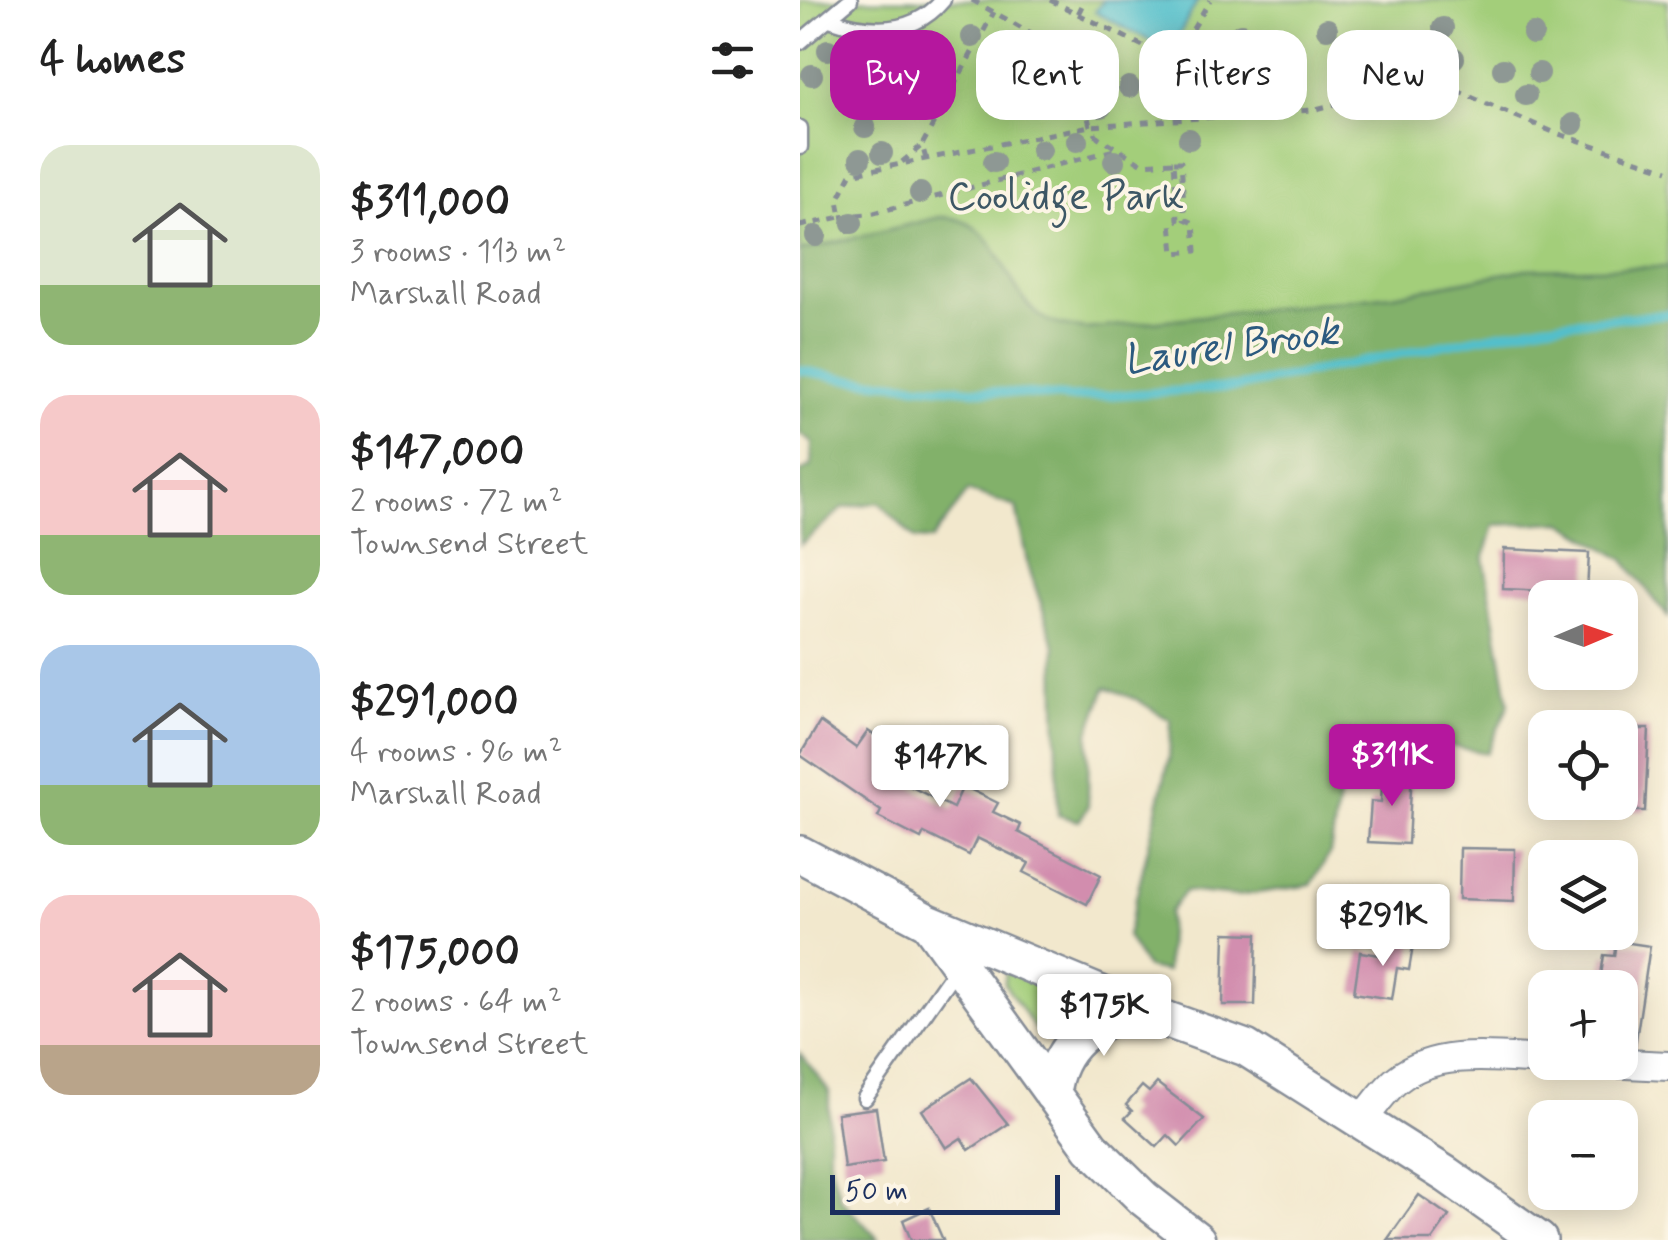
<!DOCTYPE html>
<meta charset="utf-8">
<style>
body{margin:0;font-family:Mynerve,sans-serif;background:#f6f6f6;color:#222;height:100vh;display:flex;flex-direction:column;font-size:38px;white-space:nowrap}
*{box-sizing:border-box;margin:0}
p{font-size:32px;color:#767676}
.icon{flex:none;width:55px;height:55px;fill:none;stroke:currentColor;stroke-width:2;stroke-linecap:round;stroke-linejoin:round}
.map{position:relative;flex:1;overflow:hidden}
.side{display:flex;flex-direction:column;background:#fff;width:800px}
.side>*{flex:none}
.top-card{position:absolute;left:30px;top:30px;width:688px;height:90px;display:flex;gap:20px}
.needle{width:65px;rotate:88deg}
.fabs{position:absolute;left:728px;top:580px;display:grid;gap:20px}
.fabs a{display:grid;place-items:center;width:110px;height:110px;border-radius:20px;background:#fff;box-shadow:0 5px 25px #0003;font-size:50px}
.scale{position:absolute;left:30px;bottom:25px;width:230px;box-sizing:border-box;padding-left:10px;border:5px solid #1b2f5e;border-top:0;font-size:28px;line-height:35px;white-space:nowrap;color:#1b2f5e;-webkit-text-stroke:8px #fcf5e5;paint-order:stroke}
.price{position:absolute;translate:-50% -85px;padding:0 22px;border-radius:10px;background:#fff;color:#222;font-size:32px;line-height:65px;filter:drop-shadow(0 2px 5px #0008)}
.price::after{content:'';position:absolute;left:50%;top:60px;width:30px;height:22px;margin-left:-15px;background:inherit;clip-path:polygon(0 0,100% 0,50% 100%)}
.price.current{background:#b5179e;color:#fff}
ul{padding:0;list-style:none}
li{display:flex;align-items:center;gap:30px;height:250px;padding:0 40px}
li span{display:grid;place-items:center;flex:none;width:280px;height:200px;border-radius:30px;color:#555}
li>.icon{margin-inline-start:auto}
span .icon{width:120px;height:120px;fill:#fffc;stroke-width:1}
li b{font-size:42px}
h2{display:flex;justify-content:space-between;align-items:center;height:120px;padding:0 40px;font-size:42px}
.chip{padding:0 35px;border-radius:30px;background:#fff;box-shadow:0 5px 25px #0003;font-size:35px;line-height:90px}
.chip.current{background:#b5179e;color:#fff}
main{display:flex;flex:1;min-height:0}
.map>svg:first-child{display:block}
</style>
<main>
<section class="side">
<h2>4 homes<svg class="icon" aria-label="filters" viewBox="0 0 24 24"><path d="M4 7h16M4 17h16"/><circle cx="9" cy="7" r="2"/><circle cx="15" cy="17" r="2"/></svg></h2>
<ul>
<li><span style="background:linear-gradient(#dfe7d0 70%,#8fb573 0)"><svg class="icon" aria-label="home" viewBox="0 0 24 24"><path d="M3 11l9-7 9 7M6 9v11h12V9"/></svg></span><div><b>$311,000</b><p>3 rooms · 113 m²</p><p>Marshall Road</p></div></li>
<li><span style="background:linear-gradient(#f6c9c9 70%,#8fb573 0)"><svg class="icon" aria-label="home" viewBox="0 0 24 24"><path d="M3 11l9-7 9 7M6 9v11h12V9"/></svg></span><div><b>$147,000</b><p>2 rooms · 72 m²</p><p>Townsend Street</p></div></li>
<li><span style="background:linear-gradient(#a9c7e8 70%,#8fb573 0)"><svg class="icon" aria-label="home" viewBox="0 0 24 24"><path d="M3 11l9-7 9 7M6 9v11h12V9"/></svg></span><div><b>$291,000</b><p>4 rooms · 96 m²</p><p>Marshall Road</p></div></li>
<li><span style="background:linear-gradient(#f6c9c9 75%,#b9a48a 0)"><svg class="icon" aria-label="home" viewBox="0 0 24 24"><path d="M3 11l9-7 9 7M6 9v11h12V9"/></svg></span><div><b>$175,000</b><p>2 rooms · 64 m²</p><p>Townsend Street</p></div></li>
</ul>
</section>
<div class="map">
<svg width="868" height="1240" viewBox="0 0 868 1240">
<rect width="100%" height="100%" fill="#fcf5e5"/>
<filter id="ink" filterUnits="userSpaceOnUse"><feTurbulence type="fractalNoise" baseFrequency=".01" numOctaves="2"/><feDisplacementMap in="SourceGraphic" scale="20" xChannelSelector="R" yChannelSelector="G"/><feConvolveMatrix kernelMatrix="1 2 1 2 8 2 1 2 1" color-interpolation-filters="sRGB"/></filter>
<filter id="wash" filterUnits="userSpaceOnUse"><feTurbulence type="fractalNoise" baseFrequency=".0048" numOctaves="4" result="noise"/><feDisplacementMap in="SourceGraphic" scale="40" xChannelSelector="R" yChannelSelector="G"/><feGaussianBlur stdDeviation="2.25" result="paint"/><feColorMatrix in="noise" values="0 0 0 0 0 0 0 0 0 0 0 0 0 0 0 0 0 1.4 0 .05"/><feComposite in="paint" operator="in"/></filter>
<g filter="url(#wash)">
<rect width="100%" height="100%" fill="#f2e8cd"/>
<path fill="#a3ce7a" stroke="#5f7e6c" stroke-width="2.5" d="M0,0H868V314L0,370Z
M206,971L216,972L268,1002L269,1012L250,1034L237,1032L204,983Z"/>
<path fill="#82b16a" stroke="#4e7064" stroke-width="2.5" d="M140,217C205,217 202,298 247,320C259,326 274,327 286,329L593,295L726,269L868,267V617L824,560L762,522L694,525L684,559L709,704L687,753L587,733L545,760L530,853L511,885L437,896L385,891L369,912L366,972L346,968L327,936L369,759L371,721L336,699L306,687L289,732L288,807L279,821L258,815L255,646L227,562L216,507L168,491L132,540L115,539L79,502L43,508L0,545V473L11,466L12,443L0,434V251Z
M0,1053L29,1091V1158L40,1198L79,1240H0Z"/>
<path fill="#52bfcb" stroke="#367794" stroke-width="2.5" d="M304,0H398L370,51L295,12Z"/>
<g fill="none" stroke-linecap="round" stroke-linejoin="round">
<path stroke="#52bfcb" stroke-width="9" d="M0,370L46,379L271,398L438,387L746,324L868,314"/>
</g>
<g id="blocks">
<path fill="#d28dae" d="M704,549L789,553L787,593L703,589Z
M20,722L56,748L68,731L100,753L86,774L153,808L163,786L198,803L193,812L221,825L218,832L301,875L287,904L224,872L229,863L177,838L169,855L124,833L121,839L78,817L81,811L0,755Z
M820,729H849L845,811H820Z
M583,768L612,770L608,844L568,842L571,801L581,802Z
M660,848L715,849L714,901L659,899Z
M425,933L457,934L455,1005H423Z
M589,936L614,940L609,970L597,968L592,999L554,993L560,952L586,956Z
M816,941L850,946L835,1047L820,1046V988H799L804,955L814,956Z
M171,1078L208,1124L169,1150L161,1138L146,1148L122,1110Z
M357,1083L404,1119L379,1146L368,1135L357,1147L325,1118L332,1111L326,1105L342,1086L349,1092Z
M76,1108L84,1162L44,1168L37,1113Z
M619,1195L649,1216L632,1240H587Z
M129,1208L143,1240H111L103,1220Z"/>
</g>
</g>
<g filter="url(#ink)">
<use href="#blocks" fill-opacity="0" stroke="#868c96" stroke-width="2.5"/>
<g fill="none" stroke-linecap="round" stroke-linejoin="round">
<g stroke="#868c96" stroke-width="19">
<path id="service" d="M29,19C69,33 113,36 143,0
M0,42L50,0
M0,128V147
M65,1098L159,964"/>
</g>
<g stroke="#868c96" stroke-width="32">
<path id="minor" d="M785,1062L868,1066
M562,1121C573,1107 584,1090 598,1079C637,1048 699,1058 745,1060"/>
</g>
<g stroke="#868c96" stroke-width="40">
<path id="tertiary" d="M0,854L128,922L337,1009L446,1048L647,1175L739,1240
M128,922L291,1147L343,1198L397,1240
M252,1094C257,1045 292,1021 337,1009"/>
</g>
<path stroke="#868c96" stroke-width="5" stroke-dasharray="8 8" stroke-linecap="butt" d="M172,0L256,47L280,82L290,126L298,137L343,164L374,162
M250,0L278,14L285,0
M278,14L374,61L410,0
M126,159L122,145L194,12
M102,162L120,147
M374,162H381L385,219L394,223L396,251L374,253L371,223L378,220Z
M41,217L74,213L318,149
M0,226L41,217L38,200L51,174L290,126L512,110L624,82L638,83L753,132L868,170"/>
<use href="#service" stroke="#fff" stroke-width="14"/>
<use href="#minor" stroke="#fff" stroke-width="28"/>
<use href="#tertiary" stroke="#fff" stroke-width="35"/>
</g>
<g fill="#8e9894">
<circle cx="643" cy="28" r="11"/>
<circle cx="527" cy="29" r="11"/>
<circle cx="441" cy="34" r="11"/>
<circle cx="733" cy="34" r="11"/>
<circle cx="172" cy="37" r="11"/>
<circle cx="579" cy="40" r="11"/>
<circle cx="419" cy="44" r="11"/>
<circle cx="28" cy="50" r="11"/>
<circle cx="481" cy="50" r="11"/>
<circle cx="654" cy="58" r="11"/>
<circle cx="65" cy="61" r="11"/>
<circle cx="254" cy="65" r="11"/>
<circle cx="116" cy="68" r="11"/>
<circle cx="703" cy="69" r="11"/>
<circle cx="739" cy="73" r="11"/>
<circle cx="12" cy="75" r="11"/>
<circle cx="423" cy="80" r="11"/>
<circle cx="329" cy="87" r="11"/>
<circle cx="459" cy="94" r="11"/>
<circle cx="726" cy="95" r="11"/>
<circle cx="50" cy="102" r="11"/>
<circle cx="99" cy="106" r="11"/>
<circle cx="301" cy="107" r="11"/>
<circle cx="773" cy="124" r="11"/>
<circle cx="65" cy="127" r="11"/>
<circle cx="389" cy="139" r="11"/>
<circle cx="277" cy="141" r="11"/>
<circle cx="241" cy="150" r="11"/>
<circle cx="82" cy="153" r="11"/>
<circle cx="60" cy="159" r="11"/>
<circle cx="314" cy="161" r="11"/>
<circle cx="194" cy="162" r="11"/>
<circle cx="120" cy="193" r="11"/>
<circle cx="52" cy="223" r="11"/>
<circle cx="16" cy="236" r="11"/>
</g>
</g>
<g text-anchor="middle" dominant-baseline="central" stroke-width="8" stroke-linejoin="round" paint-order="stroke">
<g font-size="40" fill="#3d5765" stroke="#fcf5e5">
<text x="266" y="198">Coolidge Park</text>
</g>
<g font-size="42" font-style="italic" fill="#2c5a7f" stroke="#fcf5e5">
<text transform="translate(431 347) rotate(-8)">Laurel Brook</text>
</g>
</g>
</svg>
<div class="fabs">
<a><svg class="needle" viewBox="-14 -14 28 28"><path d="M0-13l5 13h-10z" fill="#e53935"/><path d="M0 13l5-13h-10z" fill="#767676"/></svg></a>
<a><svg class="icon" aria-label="locate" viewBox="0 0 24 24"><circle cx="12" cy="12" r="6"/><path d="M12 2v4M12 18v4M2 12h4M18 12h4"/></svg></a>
<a><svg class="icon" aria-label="layers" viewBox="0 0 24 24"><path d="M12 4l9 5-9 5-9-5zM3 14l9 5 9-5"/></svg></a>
<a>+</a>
<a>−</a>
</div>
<div class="scale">50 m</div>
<b class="price current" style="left:592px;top:809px">$311K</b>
<b class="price" style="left:140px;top:810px">$147K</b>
<b class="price" style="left:583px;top:969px">$291K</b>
<b class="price" style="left:304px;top:1059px">$175K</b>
<div class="top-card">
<a class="chip current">Buy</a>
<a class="chip">Rent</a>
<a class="chip">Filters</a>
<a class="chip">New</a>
</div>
</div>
</main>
